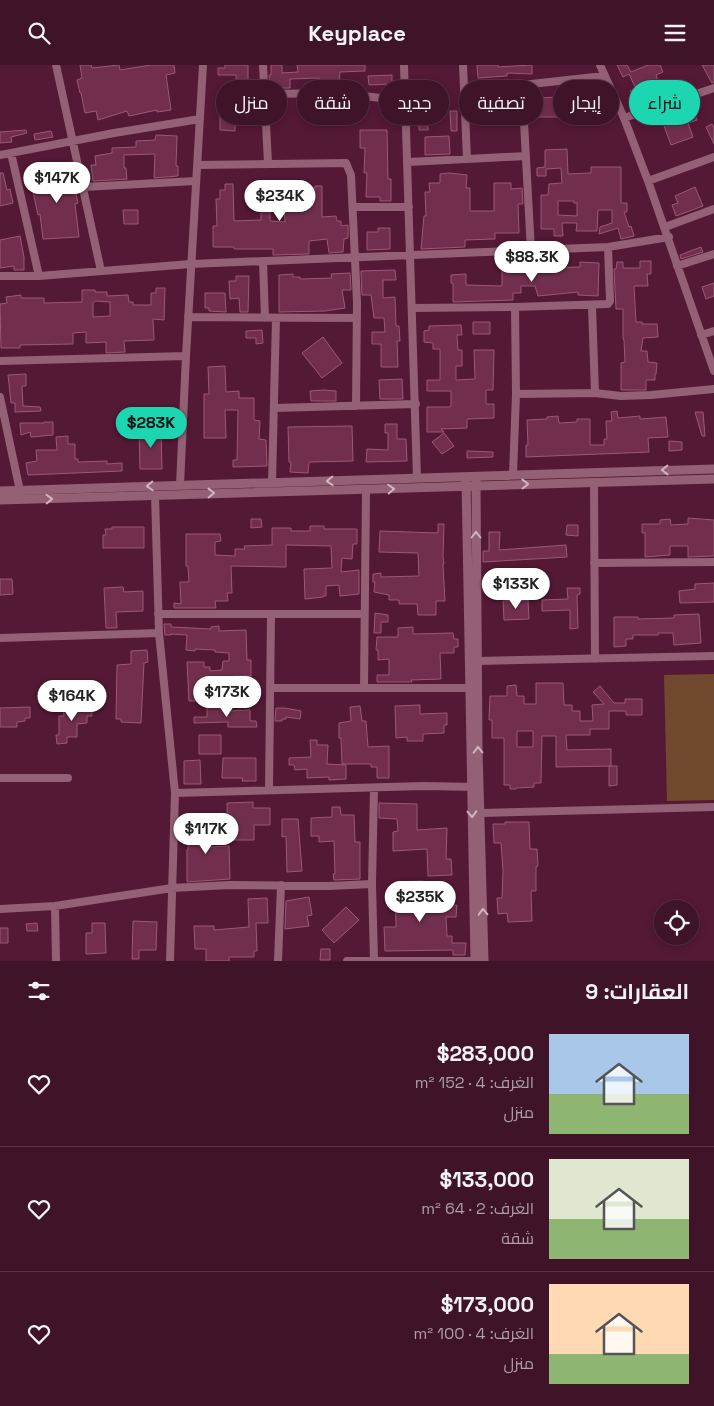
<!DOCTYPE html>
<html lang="ar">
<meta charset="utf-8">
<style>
body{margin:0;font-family:"Space Grotesk",Cairo,sans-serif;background:#4a2034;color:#f1f3f6;direction:rtl;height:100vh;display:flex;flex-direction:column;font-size:19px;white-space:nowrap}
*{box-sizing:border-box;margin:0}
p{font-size:16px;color:#ad9ea8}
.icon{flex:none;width:28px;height:28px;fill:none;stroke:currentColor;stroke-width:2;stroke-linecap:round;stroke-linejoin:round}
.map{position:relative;height:896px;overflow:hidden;direction:ltr}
.panel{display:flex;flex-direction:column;background:#3f1328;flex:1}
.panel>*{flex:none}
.hud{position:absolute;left:15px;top:15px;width:685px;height:45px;direction:rtl;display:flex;gap:10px}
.tools{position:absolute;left:654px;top:835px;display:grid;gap:10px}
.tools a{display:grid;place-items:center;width:45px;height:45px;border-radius:50%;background:#3f1328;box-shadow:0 2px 8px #0003,0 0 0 1px #583245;font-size:25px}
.price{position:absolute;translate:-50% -42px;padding:0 11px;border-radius:18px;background:#fff;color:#222;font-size:16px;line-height:32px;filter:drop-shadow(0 1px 2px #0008)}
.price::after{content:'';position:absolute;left:50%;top:30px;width:15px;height:11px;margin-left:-8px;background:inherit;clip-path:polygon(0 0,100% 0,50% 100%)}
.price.current{background:#1cd5b1;color:#111}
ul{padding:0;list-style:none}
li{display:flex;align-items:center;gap:15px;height:125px;padding:0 25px}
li+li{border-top:1px solid #583245}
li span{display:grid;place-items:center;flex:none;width:140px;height:100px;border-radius:0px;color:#555}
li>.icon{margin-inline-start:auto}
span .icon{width:60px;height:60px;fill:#fffc;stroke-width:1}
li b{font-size:21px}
h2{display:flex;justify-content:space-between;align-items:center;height:60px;padding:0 25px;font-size:21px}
.chip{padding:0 18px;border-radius:22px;background:#3f1328;box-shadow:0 2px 8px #0003,0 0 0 1px #583245;font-size:18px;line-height:45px}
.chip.current{background:#1cd5b1;color:#111}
header{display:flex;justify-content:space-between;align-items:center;height:65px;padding:0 25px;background:#3f1328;font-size:22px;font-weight:700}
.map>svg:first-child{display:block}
</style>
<header><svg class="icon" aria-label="menu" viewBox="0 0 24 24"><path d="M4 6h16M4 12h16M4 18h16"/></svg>Keyplace<svg class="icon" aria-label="search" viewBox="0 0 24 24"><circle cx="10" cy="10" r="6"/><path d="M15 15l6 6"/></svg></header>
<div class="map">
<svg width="714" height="896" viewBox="0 0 714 896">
<rect width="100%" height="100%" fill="#541935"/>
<path fill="#70492e" d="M714,609V735L667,736L664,610Z"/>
<path fill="#722f4d" stroke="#9b5974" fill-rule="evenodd" d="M80,0H91L92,3L119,0L120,5L151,0H174L175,8L166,10L171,45L157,47V45L129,51L127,46L98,55L96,46L85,48L81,28H80L77,15L82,13Z
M225,0H248V17H258L257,33H253V45H238L236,10H218V3H225Z
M271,0H282V8L298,7L297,0H365V6L340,7L339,21H319V13L290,14V23H270L269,10H271Z
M477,0H498V2L532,0V9L507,8V11L478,13Z
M617,0H627L631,7L648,0H660L663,7L656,10L661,25L664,24L667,33L636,43L630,26L636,24L629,9L623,12Z
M702,0H714V17L712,18Z
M392,10V19L369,20L368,11Z
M560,32L565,33V41H560V52H537V33Z
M220,45H243V53H235V66L220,65Z
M418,46H427L428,65H419Z
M450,46H457V66H451Z
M694,48L697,55L688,58L693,72L671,80L663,58Z
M712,59L714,63V79L706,62Z
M26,65L27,68L11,72L12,77L0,78V67Z
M360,65H387L388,114H391V136H380V132H366L367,108H364L365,83H360Z
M51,66L53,72L35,75L34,69Z
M156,70L177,71L176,101H178V111L154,113L155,89L124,90V103H126L127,114L93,116L91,100H96L95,91L112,88V83L136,82V76L155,75Z
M449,71L450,89L425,90V72Z
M567,84L568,109L591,108V102H621V138H627V147H624L629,162L631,161L634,171L621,174L618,163L599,169L600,162L612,158V145H598L597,166H576L577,158H562L563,171H554V164H541V130H548L549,119L562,118L561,103L546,104V111H537V103L545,102V85ZM558,136H574V138H577V151L558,150Z
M71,97L75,115L73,116L78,138L75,139L79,172L43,174L40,149L38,150L32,122L29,123L27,112L43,109L46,127L61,123L56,101Z
M0,108H3L7,125L10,124L13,138L0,141Z
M449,108L467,110L466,123H470V146H494V118H511V124L522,123L523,139H518L519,168H495V174L465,175V182L421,184L424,151H426L425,127H430L429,118H440V109Z
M288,116L300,117V123H315V121H322V152L336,151L337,156H341V161L348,160V173L344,174L343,187L329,188L327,174L309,176V189L273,190V184H234V182H213V161H217L216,134H220V125H225V119H233L234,156L261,155V128H273V121H288ZM284,143L285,157L270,156V144Z
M695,122L703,141L676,151L672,140L678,138L675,131Z
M123,145H138V159H124Z
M378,163H390V184L367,185V167H378Z
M20,171L24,192V205H14V201L0,203V175Z
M701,182L703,187L681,194L680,190Z
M640,196H651V209H647L648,221H634L636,257H642V259H657L658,272L643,273L641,286H647L648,297L657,298L656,309H655V315H646V325H621V298L625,297L624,275L623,274V244H616L614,204H616L617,197H623V203H640Z
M580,197L599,198L598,231L578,230V227L538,231L535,221H521V228H513V235L453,237V218H451V210L466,209V220L502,221V202L534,203V199H541V203L580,202Z
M395,205L396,215H383V233L395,232L396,261H399L400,276H397L398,302H381V279H372V267H385L384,253H374L371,230H362L361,206Z
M350,208L351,225H342L345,243L325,246L279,247V210L293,209V212H300V214L332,213L331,209Z
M236,211H249L248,247H240L239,233L230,234L229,216H236Z
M714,218V231L706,234L702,222Z
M156,223H165L164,255L153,254L154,275L124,276L125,287L106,288V277L86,278V267L73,268V279L20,280V283H1L0,239L7,238L6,232L21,230V233H44V238L82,237V225H95V227H107V231L128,230L129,237H133V240H151V228H156ZM95,236L110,237V251L93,252V238Z
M205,228H225L226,247L209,246V243H205Z
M473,257H490V269H473Z
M461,260L462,270H457L458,285H462V301H456V315L475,314L474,285H494L493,325H486V339H494V353L467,354V363L441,364L444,367H427V342H449L451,341V326H427V315H440V284H433V278L424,277V266L429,265V261Z
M262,265L263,278L256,279V273H246V266Z
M323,272L342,298L322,313L302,288Z
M225,301L226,327L239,326V333H254V355L260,356L259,374L266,375L267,401L233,402V395H237L238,345H225L226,373H204V329H209L208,302Z
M26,309V321H22L23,341L40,342L41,346L15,347V338H11L8,310Z
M402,314L403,334H380L379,315Z
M324,325L336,326V336H311L310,326Z
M617,346L618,353L640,351V354L666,352L668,372L648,373L649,387L526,392V380H528L527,355L547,354V352L558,351L559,358L577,357V354H590V380H604V374H607L606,356H612L611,347Z
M695,347H703L705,371H702Z
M44,357H53V370L31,372L30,367L21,370L20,358H44Z
M385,359H397V374H406L407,396L366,397L367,384L388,385V368H385Z
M352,361L353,396L309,397L308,408L290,407L291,397H289L288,362Z
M161,364L162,404H140L139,365Z
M444,368L454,381L442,389L432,377Z
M68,371V379H75V394H78V397L107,396V399L122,398V406L28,410L26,398L37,396L36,385H57L56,372Z
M669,376L682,377V385L669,386Z
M467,386L493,387V392L467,393Z
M688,453L714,455V491L688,492V481H670V490L645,492V468H642V459H660V455L670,454L671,460L688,459Z
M251,454H261L262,462L251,463Z
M438,459H444L443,492L444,499H443L445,536H436V550H418L417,539H399V535H389V530L374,527L375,517H373V509L381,508V512L419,511L418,488L379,487L380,466L438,468Z
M567,460H578V471L566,470Z
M310,461H324V464H357V479H353L352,494L342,493L341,507L359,505V529L340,531L339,520L326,521V531H323V532L305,534L304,504L332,503L331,481L286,480V502L231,501L232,528H227L228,536H215L216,543H174V538L181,539L180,517H189L188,501H186V469H220L221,476L215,477V490L235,491V484H245L244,481L272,480V463H291V466H310Z
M112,462H144V483H103V470H106L105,464H112Z
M489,467H500L499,485L566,480L567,492L483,497V486H489Z
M0,514H12L13,529L0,530Z
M714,518V537L680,538L679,526L695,524V519Z
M123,522L124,527L143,526V546L116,547L117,563H106L104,523Z
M567,523H580V529L577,530L578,563L570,564V545L542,546V535L568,534Z
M528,535L529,554L504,555L503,536Z
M375,548L388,550V557H381V568H374Z
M699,549L701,578L674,580L673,568H658V570H633V574H626V581L614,582V552H638V554L674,553V550Z
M164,559H171V562L211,564V562L219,561V566L246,565L247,595H251V611H234V626H219L218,623H198V636H189L187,597H204V602H210V606L222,605L223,596H229V588L215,587V585L195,584V586L186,585L187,570L171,569V570H165Z
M413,562V569L453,568L454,574H458V582H454V588H440L441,614L411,615L412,617H377V610H389V594L378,595V585H376L377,572H398V563Z
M147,585L148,597L144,598L141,658L121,657V654H116L117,600L131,599V586Z
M536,618H563L564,640H572V646H580V656H593L592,640L604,639L593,627L600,621L614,638H625V634H642V650H626V646H609V664H590V670H566L567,685L611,684V701L556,702V671H542L541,718H534V722L516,723V724H510V720H504V673H492V655H489L490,631H507V621L516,620L517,631H524V639H536ZM517,666H533V682H517Z
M91,640L92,651H87V658L77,659V672H67V678L57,679L56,670H59V651H64L63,642Z
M420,640V649L447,648V660H444V668L423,669V676H407V672L396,673L395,641Z
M360,641L362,656H366L368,682L389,681V713H377V702H371V699H342L341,673H339V658L351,656L350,642Z
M30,642V653H25V656L17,657V662H0V643Z
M207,642H226L227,646L250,645V656H256L257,662H228V657L194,658V652H207Z
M276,643H285L301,646L300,654L286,652V654H282V656H275Z
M199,670H221V689H199Z
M310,675H317V680H328L327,699L346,700V714L329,715V712L307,713V704L295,705L294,700H289V693L311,692Z
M223,693H256V716H242L243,713H222Z
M200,695L201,719H184V696Z
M609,701H617V720L609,721Z
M253,737V743H270V760H254V775H228L227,738Z
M379,738L417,739V765L447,763L446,794H451L452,810L428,811L427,784L393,786V767L398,766L397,754L379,753Z
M332,742H340L341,750H354L355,777H360V814L334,815L333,809H335L334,776L319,777V771H311V753L332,752Z
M282,754H298L302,806L287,807L286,771L282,772Z
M188,756H211V782L229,781L230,814L187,817V785H188Z
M505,757H529L530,784H537L538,801L536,802V826H531L532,856L508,857L507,848L498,849L497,833H502L503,806L501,778H494L493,759H505Z
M423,816L424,841L457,840L456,852H446L447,871H452V878H466L465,890H453V885L385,886L384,862H396L395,817Z
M309,832L312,850L307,851L309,861L285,864L286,836Z
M267,833L268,858H256L257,886H254V892H229V896H206V884H195L194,861H214V865L249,862L248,834Z
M346,842L359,855L334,878L322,865Z
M133,856L157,857L156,885H139V894H132Z
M37,858L38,866H27L26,859Z
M92,858H105L106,888L86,889V868H92Z
M0,863H8V878H0Z
M321,884H330V895H320Z"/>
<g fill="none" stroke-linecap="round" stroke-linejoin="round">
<path stroke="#946075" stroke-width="8" d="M56,0L101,206
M263,0L268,98
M404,0L417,413
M463,0L467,94
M600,0L624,53L648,116L714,306
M522,20L531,186
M464,22L522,20L604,11
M264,29L338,28L406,36
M624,53L714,23
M11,88L39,211
M0,90L114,68L200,54
M408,97L526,91
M197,100L346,98L351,110L357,237L356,341
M648,116L714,92
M83,122L196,116
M353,142H409
M665,162L714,144
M263,196L265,253
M677,201L714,189
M0,211H39L191,199L608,182L669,172
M592,241L595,328
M412,243L515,242L608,239L610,236L608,182
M188,252L356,253
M701,270L714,266
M0,296L186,291
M516,329L595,328L621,331L651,330L714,324
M0,332L20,426
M275,343L416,339
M513,410L516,329L515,242
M594,417L595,594
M272,418L276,253
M180,420L186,291L203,0
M155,430L159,568L175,728L170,896
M594,498L714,497
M158,549H363
M0,573L159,568
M477,596L714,591
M270,623H470
M364,623L366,425
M0,713H68
M269,724L271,549
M175,728L424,721L476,722
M481,748L714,742
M55,841L56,896
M0,844L55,841L172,823L230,820L329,821L372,819
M374,895L372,819L374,723
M278,896L281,820
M347,896H475"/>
<path stroke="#946075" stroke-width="9" d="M466,416L475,896
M476,416L478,685L484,896
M0,426L714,404
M0,435L714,414"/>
</g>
<defs><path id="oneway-chevron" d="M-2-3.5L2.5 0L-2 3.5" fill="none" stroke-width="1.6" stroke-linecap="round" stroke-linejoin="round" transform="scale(1.25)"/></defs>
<g stroke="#d2b4c0">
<use href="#oneway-chevron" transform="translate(665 405) rotate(179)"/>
<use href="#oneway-chevron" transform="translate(330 416) rotate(178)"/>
<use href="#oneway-chevron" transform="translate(525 419) rotate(-1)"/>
<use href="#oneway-chevron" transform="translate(150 421) rotate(178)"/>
<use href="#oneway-chevron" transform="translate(391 424) rotate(-3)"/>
<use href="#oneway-chevron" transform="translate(211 428) rotate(-1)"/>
<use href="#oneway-chevron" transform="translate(49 434) rotate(-2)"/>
<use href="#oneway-chevron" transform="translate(476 470) rotate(-90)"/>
<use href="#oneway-chevron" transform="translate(478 685) rotate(-91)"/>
<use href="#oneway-chevron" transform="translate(472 749) rotate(88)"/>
<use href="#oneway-chevron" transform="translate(483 847) rotate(-92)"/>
</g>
</svg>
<div class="tools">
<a><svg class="icon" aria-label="locate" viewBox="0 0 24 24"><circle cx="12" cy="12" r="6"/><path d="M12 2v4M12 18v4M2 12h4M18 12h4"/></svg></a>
</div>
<b class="price" style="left:57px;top:139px">$147K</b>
<b class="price" style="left:280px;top:157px">$234K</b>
<b class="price" style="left:532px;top:218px">$88.3K</b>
<b class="price current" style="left:151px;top:384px">$283K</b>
<b class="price" style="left:516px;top:545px">$133K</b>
<b class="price" style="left:227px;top:653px">$173K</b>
<b class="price" style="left:72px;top:657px">$164K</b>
<b class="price" style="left:206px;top:790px">$117K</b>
<b class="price" style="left:420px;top:858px">$235K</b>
<div class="hud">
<a class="chip current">شراء</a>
<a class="chip">إيجار</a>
<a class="chip">تصفية</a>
<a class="chip">جديد</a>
<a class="chip">شقة</a>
<a class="chip">منزل</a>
</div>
</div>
<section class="panel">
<h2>العقارات: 9<svg class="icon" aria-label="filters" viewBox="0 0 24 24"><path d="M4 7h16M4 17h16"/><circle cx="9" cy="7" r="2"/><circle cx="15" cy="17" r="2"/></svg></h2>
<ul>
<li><span style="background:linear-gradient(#a9c7e8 60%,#8fb573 0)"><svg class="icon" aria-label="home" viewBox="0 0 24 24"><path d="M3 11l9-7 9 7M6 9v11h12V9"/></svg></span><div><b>$283,000</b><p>الغرف: 4 · 152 m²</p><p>منزل</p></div><svg class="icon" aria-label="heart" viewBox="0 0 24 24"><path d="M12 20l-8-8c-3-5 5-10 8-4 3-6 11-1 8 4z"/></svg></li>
<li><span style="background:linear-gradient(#dfe7d0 60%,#8fb573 0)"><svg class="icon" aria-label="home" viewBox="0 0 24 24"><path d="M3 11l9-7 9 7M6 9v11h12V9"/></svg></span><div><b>$133,000</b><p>الغرف: 2 · 64 m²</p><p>شقة</p></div><svg class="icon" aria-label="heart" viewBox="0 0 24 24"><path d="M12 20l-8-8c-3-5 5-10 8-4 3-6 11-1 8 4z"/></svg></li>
<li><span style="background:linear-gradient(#ffd9b3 70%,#8fb573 0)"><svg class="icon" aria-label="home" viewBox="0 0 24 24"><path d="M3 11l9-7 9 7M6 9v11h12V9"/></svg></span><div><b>$173,000</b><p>الغرف: 4 · 100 m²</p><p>منزل</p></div><svg class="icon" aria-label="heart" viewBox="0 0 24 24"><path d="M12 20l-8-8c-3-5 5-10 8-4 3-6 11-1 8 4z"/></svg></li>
</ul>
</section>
